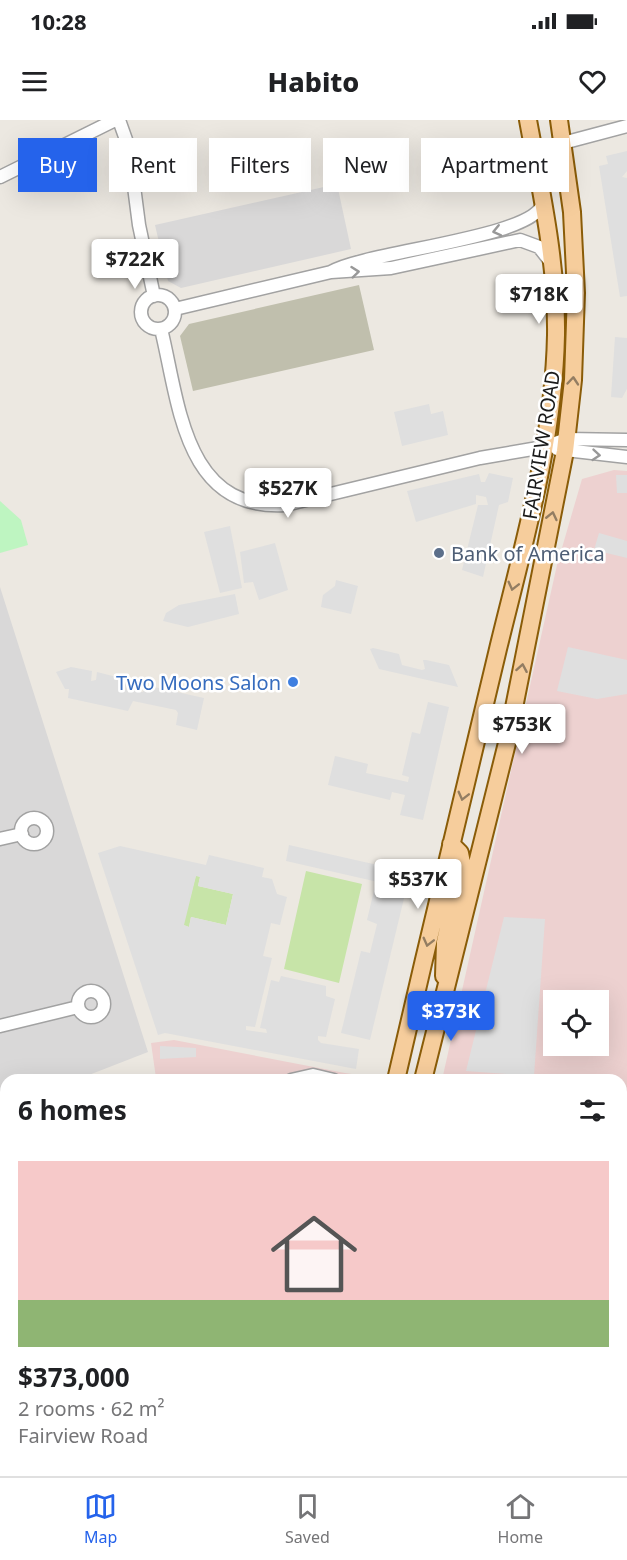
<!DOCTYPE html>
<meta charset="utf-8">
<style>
body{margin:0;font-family:"Noto Sans",sans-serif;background:#f2f2f2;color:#202124;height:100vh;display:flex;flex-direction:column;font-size:22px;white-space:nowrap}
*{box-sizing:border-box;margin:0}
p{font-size:20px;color:#757577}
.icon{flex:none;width:33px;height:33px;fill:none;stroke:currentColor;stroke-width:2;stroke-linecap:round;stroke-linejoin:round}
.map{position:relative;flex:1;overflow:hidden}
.drawer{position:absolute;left:0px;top:954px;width:627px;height:402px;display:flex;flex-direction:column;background:#fff;border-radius:18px 18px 0 0;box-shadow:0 6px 24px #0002}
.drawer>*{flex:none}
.guide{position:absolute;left:18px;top:18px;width:591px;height:54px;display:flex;gap:12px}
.tools{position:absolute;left:543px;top:870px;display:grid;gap:12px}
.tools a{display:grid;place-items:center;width:66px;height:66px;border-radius:0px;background:#fff;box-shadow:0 6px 24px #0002;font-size:30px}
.price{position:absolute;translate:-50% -51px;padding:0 14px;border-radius:6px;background:#fff;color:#222;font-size:20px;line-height:39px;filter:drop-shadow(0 2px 3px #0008)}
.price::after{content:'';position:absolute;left:50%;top:36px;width:18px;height:14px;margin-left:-9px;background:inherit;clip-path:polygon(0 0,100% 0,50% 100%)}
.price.active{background:#2563eb;color:#fff}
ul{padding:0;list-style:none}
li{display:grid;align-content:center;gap:12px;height:318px;padding:0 18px}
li+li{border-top:2px solid #e0e0e0}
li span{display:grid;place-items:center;height:186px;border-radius:0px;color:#555}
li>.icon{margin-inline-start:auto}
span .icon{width:108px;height:108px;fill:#fffc;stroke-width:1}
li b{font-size:26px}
h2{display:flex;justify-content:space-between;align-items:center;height:72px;padding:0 18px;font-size:26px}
.tag{padding:0 21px;border-radius:0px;background:#fff;box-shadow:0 6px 24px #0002;font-size:21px;line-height:54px}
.tag.active{background:#2563eb;color:#fff}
.status{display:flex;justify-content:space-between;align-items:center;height:42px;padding:0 30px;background:#fff;direction:ltr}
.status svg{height:16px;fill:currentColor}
header{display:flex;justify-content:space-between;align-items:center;height:78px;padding:0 18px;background:#fff;font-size:27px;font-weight:800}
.dock{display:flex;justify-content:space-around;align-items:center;height:84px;border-top:2px solid #e0e0e0;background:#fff;font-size:16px;color:#757577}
.dock a{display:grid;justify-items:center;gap:3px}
.dock .active{color:#2563eb}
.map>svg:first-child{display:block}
</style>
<div class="status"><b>10:28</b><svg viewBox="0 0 49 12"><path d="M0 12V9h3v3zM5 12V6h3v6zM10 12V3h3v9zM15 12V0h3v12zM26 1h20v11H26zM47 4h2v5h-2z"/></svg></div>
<header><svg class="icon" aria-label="menu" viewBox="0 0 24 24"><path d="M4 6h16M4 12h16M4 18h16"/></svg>Habito<svg class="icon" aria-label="heart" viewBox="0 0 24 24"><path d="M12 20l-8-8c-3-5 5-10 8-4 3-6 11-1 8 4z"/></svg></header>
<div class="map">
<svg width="627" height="1356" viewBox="0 0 627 1356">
<rect width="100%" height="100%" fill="#ece8e1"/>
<path fill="#d9d8d8" d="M337,64L351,129L181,168L168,161L155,105Z
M0,467L148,932L76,960H6V981L0,982Z
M0,1004L6,1025V1241L2,1271Z"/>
<path fill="#edd1d0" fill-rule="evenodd" d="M614,350L627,351V1356H571L552,1350H621V960H442L557,445L582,359ZM554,880H598V926H554Z
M174,920L345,953L386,959L148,960L156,958L151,923Z
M0,1324L6,1325V1350H185L226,1356H0Z"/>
<path fill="#c0bfad" d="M359,165L374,230L193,271L180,216L189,204Z"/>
<path fill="#c7e4a8" d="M306,751L362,764L339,863L284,849Z
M196,755L200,757L198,766L233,774L226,805L191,797L189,807L183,805Z"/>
<path fill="#bef5c1" d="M0,381L21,400L28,425L0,433Z"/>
<path fill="#dfdfdf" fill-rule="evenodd" d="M627,31V51L622,57L627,58V176L620,177L599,46L608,44L606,36Z
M615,217L627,218V269L622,278L611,277Z
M429,284L431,294L443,291L448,315L402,326L394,292Z
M489,353L513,358L508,382L499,385L483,457L462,450L478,385H488L486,377L476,375V384L416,402L407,371L479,354L481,362H485Z
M616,355H627V373H617Z
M230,406L242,468L220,473L204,412Z
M599,413L627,421V438L594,430Z
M275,423L288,470L259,480L253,462L244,463L240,432Z
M336,460L358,466L351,494L321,487L323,475L335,466Z
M235,474L239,494L188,507L163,501L166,493L179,485Z
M568,527L627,540V574L597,579L557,571Z
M373,528L399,534L402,545L422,550L425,549L423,540H426L449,545L458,567L379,549L370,529Z
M71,547L92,551L91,561L96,560L97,552L140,563V572H143L145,565L204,578L197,610L176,605L178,593L176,590L133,581L128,591L68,578L69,569H65L56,552Z
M428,582L449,587L423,700L400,695L405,675L392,672L390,680L328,665L335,636L368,644L366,653L408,662L409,657L402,655L412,612L420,614Z
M289,725L382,746L378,762L286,741Z
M120,726L206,745L209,735L264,748L262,757L272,759L277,774L287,777L280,805L271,803L263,836L272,838L255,907L246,906V910L267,913L266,909L260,908L271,860L279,862L281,856L326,866V876L335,879L326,917L318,916V920L321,923L359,929L356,949L165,913L158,915L98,733ZM196,756L200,757L198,766L233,774L226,805L191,797L189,807L184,805Z
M391,740L412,745L370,920L341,913L361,831L370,833L377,804L367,800L375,766L384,768Z
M504,797L545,799L534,956L466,951Z
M160,926L196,928V937L160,939Z
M0,1092H6V1133L0,1129Z
M2,1138L6,1143V1179L0,1225Z
M110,1350H141L185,1356H110Z"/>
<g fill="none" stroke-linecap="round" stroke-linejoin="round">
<g stroke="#a2a2a2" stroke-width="15">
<path id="minor" d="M119,0L129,28L139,105L154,176
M563,23L627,6
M0,57L115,0
M543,82C538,118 366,131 331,152L391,148L520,120L539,127L550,141
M141 192a17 17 0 1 1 34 0a17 17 0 1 1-34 0Z
M175,189L331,152
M161,209C179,281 183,391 285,385L480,338L544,327L567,319L627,320
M557,329L627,337
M21 711a13 13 0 1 1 26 0a13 13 0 1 1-26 0Z
M0,719L22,714
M78 884a13 13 0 1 1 26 0a13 13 0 1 1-26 0Z
M0,906L78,887
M291,960L313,955L334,960"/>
</g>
<g stroke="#8a5c08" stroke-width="20">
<path id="major" d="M444,856L445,822L462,743L460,733L451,724
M396,960C429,816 464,672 498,529C523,426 554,321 556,215C557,142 541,71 528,0
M423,960L507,623L565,331L573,260L576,173L572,92L559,0
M0,1277L6,1278
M0,1305L6,1306
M339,1350L378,1356
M492,1350L516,1356"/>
</g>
<use href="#minor" stroke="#fff" stroke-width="12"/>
<use href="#major" stroke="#f6cd9c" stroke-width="16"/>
</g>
<defs><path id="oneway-chevron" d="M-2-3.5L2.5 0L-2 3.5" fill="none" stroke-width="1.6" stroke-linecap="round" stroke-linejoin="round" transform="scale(1.5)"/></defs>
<g stroke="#989898">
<use href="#oneway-chevron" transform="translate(497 111) rotate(167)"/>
<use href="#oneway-chevron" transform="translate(355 152) rotate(-6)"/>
<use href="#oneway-chevron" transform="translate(596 335) rotate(5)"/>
</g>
<g stroke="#937d62">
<use href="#oneway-chevron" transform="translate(573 261) rotate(-85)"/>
<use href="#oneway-chevron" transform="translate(552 396) rotate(-77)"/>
<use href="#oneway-chevron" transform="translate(513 466) rotate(104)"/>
<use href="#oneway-chevron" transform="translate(522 548) rotate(-80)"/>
<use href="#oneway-chevron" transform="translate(463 676) rotate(104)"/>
<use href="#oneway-chevron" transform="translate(428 822) rotate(104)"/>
</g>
<circle fill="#5c6f8a" stroke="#fff" stroke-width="2" cx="439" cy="433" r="6"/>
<circle fill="#3f7fe0" stroke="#fff" stroke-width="2" cx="293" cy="562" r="6"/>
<g text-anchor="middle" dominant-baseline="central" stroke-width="5" stroke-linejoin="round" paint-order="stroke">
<g font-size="20" fill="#1b1b1b" stroke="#fff">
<text transform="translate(541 325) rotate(-81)">FAIRVIEW ROAD</text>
</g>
<g font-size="20" fill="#4e5e75" stroke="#fff" text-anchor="start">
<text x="451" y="433">Bank of America</text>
</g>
<g font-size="20" fill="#366cbe" stroke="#fff" text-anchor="end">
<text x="281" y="562">Two Moons Salon</text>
</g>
</g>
</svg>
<div class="tools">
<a><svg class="icon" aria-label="locate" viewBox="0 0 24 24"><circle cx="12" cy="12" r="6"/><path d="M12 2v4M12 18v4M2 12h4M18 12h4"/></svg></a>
</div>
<b class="price" style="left:135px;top:170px">$722K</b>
<b class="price" style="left:539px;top:205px">$718K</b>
<b class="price" style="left:288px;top:399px">$527K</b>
<b class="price" style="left:522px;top:635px">$753K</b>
<b class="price" style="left:418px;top:790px">$537K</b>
<b class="price active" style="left:451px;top:922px">$373K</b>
<div class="guide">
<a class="tag active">Buy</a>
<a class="tag">Rent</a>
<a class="tag">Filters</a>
<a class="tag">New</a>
<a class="tag">Apartment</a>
</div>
<section class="drawer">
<h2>6 homes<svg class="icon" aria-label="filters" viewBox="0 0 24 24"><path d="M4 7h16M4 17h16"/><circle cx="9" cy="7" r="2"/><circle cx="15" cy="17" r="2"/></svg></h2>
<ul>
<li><span style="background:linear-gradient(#f6c9c9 75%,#8fb573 0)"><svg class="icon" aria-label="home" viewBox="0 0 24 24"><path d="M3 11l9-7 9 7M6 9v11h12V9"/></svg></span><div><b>$373,000</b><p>2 rooms · 62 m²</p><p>Fairview Road</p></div></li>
</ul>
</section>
</div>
<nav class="dock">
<a class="active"><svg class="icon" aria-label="map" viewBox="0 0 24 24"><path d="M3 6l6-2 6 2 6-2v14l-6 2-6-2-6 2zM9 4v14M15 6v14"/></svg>Map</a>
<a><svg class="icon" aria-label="saved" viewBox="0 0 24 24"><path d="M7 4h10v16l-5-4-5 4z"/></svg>Saved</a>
<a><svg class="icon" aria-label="home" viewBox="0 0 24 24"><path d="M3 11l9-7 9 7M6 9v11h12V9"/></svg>Home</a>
</nav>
